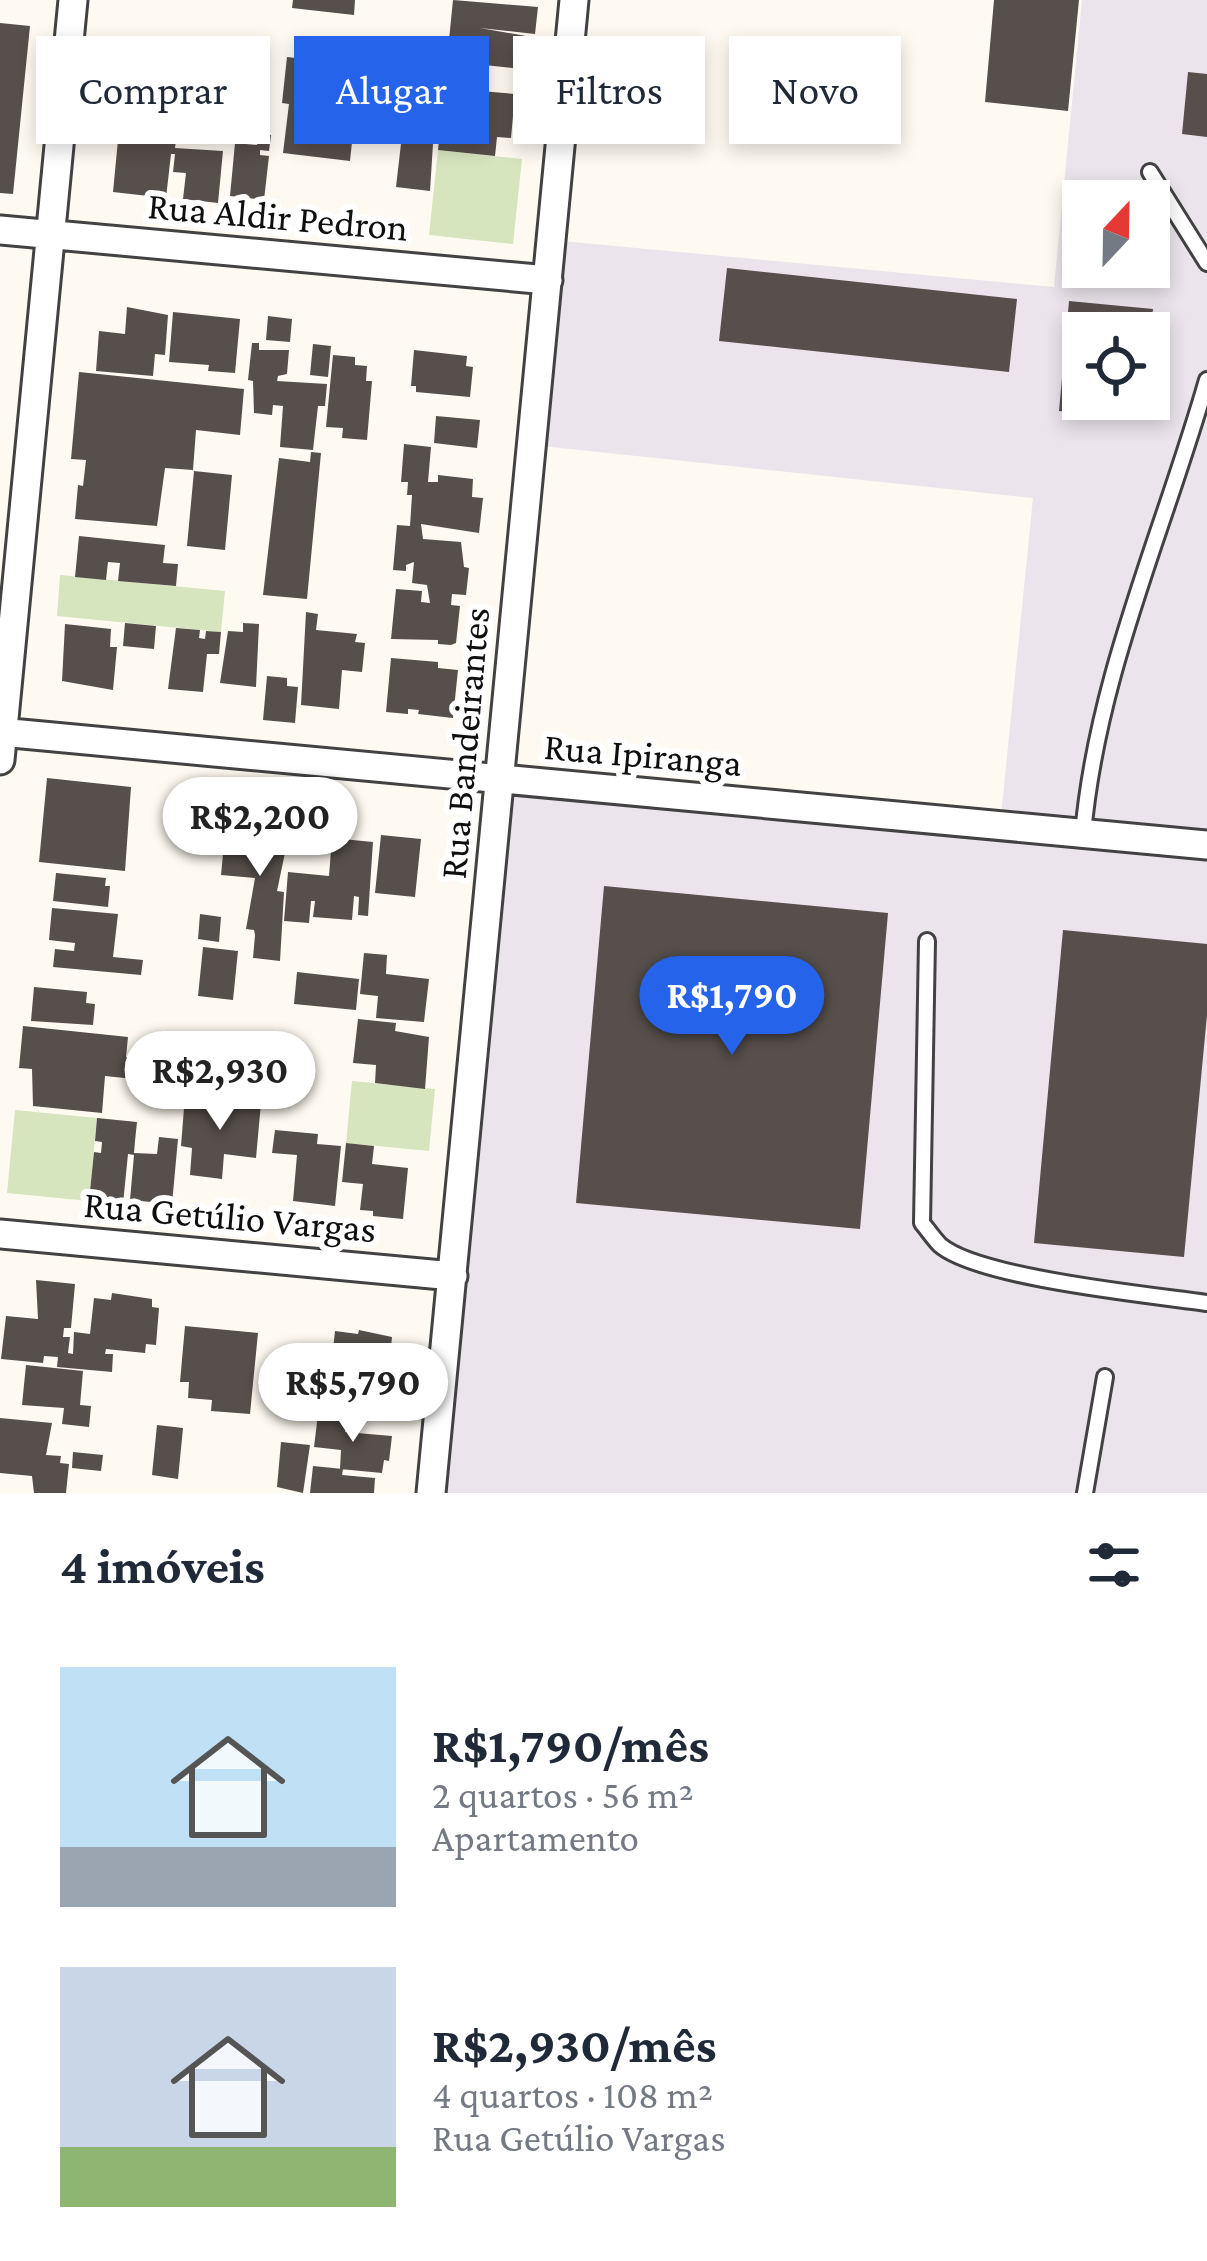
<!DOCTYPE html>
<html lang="pt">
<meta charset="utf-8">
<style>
body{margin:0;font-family:"Crimson Pro",serif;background:#f2f2f3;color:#1f2937;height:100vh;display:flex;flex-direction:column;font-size:45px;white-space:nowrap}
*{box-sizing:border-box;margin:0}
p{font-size:39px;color:#747a83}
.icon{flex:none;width:66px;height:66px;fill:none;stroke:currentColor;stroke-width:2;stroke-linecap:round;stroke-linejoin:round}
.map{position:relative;height:1493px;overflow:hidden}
.details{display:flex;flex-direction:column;background:#fff;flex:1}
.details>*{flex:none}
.top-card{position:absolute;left:36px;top:36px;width:1137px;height:108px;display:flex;gap:24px}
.needle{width:78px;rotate:22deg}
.tools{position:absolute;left:1062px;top:180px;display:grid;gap:24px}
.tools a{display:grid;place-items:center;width:108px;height:108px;border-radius:0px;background:#fff;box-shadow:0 6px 18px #0003;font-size:60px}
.price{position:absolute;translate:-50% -102px;padding:0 27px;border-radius:42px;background:#fff;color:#222;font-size:39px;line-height:78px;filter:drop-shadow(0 3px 6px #0008)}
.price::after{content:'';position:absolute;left:50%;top:72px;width:36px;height:27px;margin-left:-18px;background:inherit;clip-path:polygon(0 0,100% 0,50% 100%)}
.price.active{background:#2563eb;color:#fff}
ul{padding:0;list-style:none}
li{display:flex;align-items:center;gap:36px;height:300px;padding:0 60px}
li span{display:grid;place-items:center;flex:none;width:336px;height:240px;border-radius:0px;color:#555}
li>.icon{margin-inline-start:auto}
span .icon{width:144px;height:144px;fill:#fffc;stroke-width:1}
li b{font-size:51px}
h2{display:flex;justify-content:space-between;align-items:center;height:144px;padding:0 60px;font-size:51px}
.tag{padding:0 42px;border-radius:0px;background:#fff;box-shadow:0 6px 18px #0003;font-size:42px;line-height:108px}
.tag.active{background:#2563eb;color:#fff}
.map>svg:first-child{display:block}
</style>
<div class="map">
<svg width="1207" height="1493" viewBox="0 0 1207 1493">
<rect width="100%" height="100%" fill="#fefaf1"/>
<path fill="#ebe4ec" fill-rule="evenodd" d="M1082,0H1207V1493H431L500,780L1000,826L1033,498L532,445L551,240L1054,287ZM1083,201H1149V267H1083ZM1083,333H1149V399H1083Z"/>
<path fill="#d6e5be" d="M438,150L522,159L513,244L429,235Z
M60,575L225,591L221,632L57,616Z
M352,1081L435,1089L429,1151L346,1143Z
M15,1110L97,1118L89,1201L7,1193Z"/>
<path fill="#564f4c" d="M293,0H355L354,15L292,8Z
M453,0L538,7L535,34L480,28L526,36L523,69L475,64L472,89L476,90V96L481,97V91L515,94L511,138L497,137L495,156L438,150Z
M994,0H1079L1068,111L985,102Z
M0,23L30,26L13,194L0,193Z
M152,37L185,41L186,56L218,60L215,86L196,84L195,91L203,92L200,118L125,110L133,57L139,58L141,45L151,46Z
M367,41L385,43L384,54L399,55L398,63L415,65L413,86L404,85L400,123L361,119L365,72L375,73L376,64L365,62Z
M287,57L314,60L312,80L358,85L350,161L283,153L289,104L282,103Z
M1188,72L1207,74V137L1182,134Z
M222,87L245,90L244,107L220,105Z
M120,119L178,125L175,148L223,151L218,203L183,199L186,173L173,172L175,154H171L166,198L113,192Z
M414,125L434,128L430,191L396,187L402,135L412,137Z
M259,133L271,135L269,151L260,150V155L269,156L264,200L230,196L235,143L257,145Z
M727,268L1017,299L1009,372L719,341Z
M1069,301L1153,309L1150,333H1083V399H1144L1143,419L1059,411Z
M127,307L168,315L165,355L155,354L153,376L96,371L99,331L125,334Z
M173,312L240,319L235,373L208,371L209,365L169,362Z
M268,316L292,319L290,342L266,340Z
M252,343H259V350H289L287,374L278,376L277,381L327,384L325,406H318L313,450L280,447L283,406L273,405L272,415L254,413L253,381L248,380Z
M313,344L331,346L328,377L310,375Z
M414,350L467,356L466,366L473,367L470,397L416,392V386H411Z
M333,355L355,357V365L367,366L366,381H372L367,440L342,438L343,428L326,427Z
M79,372L244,389L240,435L196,430L193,470L165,468L157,526L75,519L78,485L83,486L86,460L71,459Z
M436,416L480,420L477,448L434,443Z
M404,444L431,447L428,482H438V475L473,479L472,497L483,498L479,533L421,524L423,539L461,542L464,567L469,568L466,595L452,594L451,605L460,606L456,643L451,645L438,644V640L391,639L396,589L422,591L421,602L430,603L427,585L412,583L414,562L406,565V571L393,570L397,525L410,526L412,495H407L408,482H401Z
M311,452L321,453L307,599L263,595L279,458L310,462Z
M194,471L232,475L225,550L187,546Z
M79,536L165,545L163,563L178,564L176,586L118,581L120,563L108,562L106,580L75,577Z
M306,612L318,614L316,630L357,634L355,642L365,643L362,672L342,670L339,709L301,705Z
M125,623L156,626L154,649L123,646Z
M243,623L259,624L256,687L220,683L228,631L243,632Z
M65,624L111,629L110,647H117L113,690L62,681Z
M176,628L200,630L199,638L205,639L206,631L221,632L219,654H207L203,692L168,689Z
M391,658L438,662V668L458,670L453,718L418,714L419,710L408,709V714L386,712Z
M267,676L287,678V686L298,687L295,723L263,720Z
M47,778L131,787L125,871L39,862Z
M255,821L286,824L285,829H290L277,891L284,892L280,961L253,958L255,935L254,930L246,929L255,878L221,875L226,823L254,825Z
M381,835L421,839L415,897L375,893Z
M332,838L373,842L368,916L358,915L359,897L354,896L352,920L313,917L315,901H311L309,923L284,921L288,872L329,876Z
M56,873L106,878L105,886H110L108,907L53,901Z
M604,886L888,913L860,1229L576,1203Z
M52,908L118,914L113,957L143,960L141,975L53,967L55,949L74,951L75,943L49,940Z
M200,914L221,917L219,942L198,939Z
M1063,930L1207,944V1015L1184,1257L1034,1243Z
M203,947L238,951L233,1000L198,996Z
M364,953L387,955L386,974L429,979L424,1022L376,1018L378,996L360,994Z
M297,972L359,979L356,1010L294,1004Z
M34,987L87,992L86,1003L95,1004L93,1025L31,1021Z
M358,1019L396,1023L395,1031L429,1037L425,1089L375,1083L376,1065L353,1063Z
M23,1026L128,1037L126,1057L176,1063L178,1042L188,1043L184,1084L105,1076L102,1113L33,1106L32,1069L19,1068Z
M197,1097L261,1103L256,1158L224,1154L222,1179L190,1175L192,1148L181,1146L184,1108L196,1109Z
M97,1118L137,1122L135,1141L134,1153L157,1154L159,1137L178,1139L172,1204L130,1200L134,1155L128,1154L123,1204L89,1201L94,1152L101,1153L102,1142L95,1141Z
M275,1130L318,1134L317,1144L341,1146L335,1206L293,1201L297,1155L272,1153Z
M346,1143L374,1146L372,1164L408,1168L403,1219L373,1216V1211L360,1210L363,1184L342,1182Z
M36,1280L75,1284L71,1328H64L63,1337H70L68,1353L73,1354L74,1332L90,1334L94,1298L111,1300L112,1293L152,1299V1307L159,1308L156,1345L146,1344L145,1353L106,1349L105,1354H113L112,1372L57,1367L58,1357L44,1356L43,1363L1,1359L6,1316L38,1319Z
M185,1326L258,1333L250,1414L211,1411L212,1400L188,1398L189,1382H180Z
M359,1330L392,1337L386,1398L320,1392L322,1367L331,1368L335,1331L358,1334Z
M26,1365L83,1371L80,1405L91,1406L89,1427L62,1424L64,1408L22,1405Z
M318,1414L347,1417L345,1432L392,1436L389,1461L384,1460L382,1473L340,1469L341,1450L314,1447Z
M0,1418L52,1423L46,1455L61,1456L60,1463L69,1464L66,1493H34L32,1476L0,1473Z
M157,1425L183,1428L178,1479L152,1475Z
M281,1442L310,1445L303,1493L277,1487Z
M73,1452L103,1455L101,1471L72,1468Z
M313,1466L343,1469L342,1475L375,1478L374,1493H310Z"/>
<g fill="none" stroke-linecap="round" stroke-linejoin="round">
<g stroke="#424242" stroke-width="20">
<path id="service" d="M1150,172L1207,263
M1083,834C1097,675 1164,531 1207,380
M927,941L922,1223C928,1230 934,1239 940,1245C978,1278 1151,1295 1207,1303
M1085,1493L1105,1377"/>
</g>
<g stroke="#424242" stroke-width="33">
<path id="minor" d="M0,230L548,280
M0,732L1207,845
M0,760L73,0
M0,1234L453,1276
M431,1493L574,0"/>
</g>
<use href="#service" stroke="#fff" stroke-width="14"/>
<use href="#minor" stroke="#fff" stroke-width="27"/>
</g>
<g text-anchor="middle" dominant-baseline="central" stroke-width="12" stroke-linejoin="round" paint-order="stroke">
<g font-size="39" fill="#0f0f0f" stroke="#fff">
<text transform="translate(278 216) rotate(5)">Rua Aldir Pedron</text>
<text transform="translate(464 743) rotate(-85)">Rua Bandeirantes</text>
<text transform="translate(643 754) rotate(5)">Rua Ipiranga</text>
<text transform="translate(230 1216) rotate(5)">Rua Getúlio Vargas</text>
</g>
</g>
</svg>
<div class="tools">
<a><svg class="needle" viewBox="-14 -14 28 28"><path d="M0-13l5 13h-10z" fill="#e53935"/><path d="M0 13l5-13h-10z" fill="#747a83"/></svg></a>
<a><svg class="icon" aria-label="locate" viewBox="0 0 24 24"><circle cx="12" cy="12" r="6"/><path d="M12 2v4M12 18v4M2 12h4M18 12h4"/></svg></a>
</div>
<b class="price" style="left:260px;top:879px">R$2,200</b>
<b class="price active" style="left:732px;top:1058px">R$1,790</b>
<b class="price" style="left:220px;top:1133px">R$2,930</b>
<b class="price" style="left:353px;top:1445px">R$5,790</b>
<div class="top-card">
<a class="tag">Comprar</a>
<a class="tag active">Alugar</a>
<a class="tag">Filtros</a>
<a class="tag">Novo</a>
</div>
</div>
<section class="details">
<h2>4 imóveis<svg class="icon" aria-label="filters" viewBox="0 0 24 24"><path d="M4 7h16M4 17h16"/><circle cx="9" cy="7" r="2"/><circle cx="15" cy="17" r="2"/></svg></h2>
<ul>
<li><span style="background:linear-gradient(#bfe0f5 75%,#9aa5b1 0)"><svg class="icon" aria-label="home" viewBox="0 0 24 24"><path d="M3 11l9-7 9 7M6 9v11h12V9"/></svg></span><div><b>R$1,790/mês</b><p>2 quartos · 56 m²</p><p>Apartamento</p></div></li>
<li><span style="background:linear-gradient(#c9d6e8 75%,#8fb573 0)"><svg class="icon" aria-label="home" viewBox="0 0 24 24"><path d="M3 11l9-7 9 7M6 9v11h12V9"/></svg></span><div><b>R$2,930/mês</b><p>4 quartos · 108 m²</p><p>Rua Getúlio Vargas</p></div></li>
</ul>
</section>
